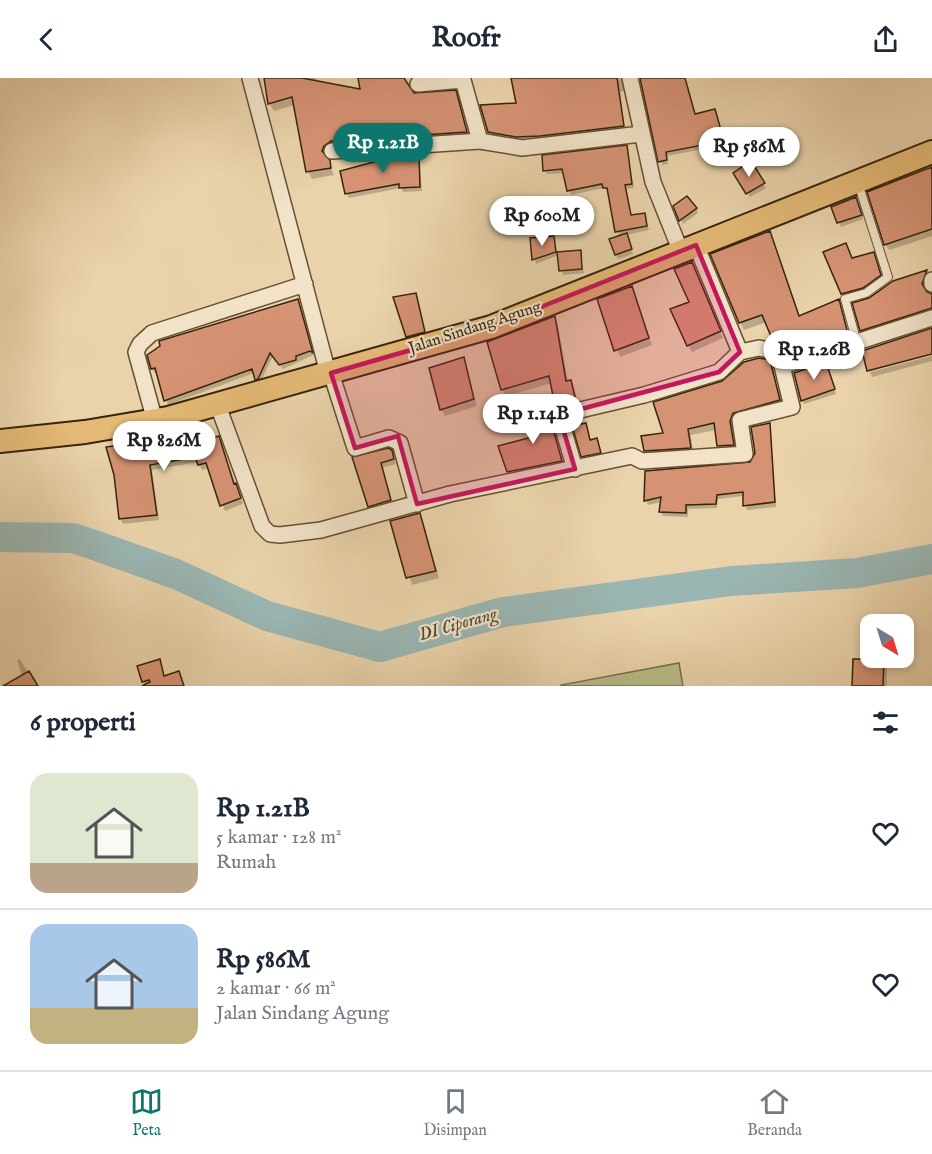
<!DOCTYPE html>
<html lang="id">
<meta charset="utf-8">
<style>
body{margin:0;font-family:"IM FELL English",serif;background:#f2f2f3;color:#1f2937;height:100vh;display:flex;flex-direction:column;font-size:22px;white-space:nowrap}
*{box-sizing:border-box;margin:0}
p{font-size:20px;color:#747a83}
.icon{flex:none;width:33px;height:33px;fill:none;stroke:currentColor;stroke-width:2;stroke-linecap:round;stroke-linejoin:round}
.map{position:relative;height:608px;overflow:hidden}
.drawer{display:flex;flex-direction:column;background:#fff;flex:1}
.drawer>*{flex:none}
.needle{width:39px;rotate:142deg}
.fabs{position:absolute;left:860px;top:536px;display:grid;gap:12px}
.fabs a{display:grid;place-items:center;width:54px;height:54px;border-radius:12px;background:#fff;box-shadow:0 3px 9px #0003;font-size:30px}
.price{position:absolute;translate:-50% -51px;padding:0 14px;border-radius:21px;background:#fff;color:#222;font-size:20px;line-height:39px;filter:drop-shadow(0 2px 3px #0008)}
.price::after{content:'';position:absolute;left:50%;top:36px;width:18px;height:14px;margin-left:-9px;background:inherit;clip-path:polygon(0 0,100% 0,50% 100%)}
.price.selected{background:#0f766e;color:#fff}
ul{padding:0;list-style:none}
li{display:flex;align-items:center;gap:18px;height:150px;padding:0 30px}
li+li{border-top:2px solid #e0e1e3}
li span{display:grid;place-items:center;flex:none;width:168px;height:120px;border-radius:18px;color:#555}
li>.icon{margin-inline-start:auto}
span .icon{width:72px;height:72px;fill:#fffc;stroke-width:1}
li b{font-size:26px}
h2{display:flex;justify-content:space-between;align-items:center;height:72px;padding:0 30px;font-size:26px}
header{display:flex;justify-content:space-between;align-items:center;height:78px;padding:0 30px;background:#fff;font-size:27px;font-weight:700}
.menu{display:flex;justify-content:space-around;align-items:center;height:84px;border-top:2px solid #e0e1e3;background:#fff;font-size:16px;color:#747a83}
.menu a{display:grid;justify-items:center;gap:3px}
.menu .selected{color:#0f766e}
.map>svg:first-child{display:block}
</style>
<header><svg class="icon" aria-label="back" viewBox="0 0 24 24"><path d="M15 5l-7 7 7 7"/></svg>Roofr<svg class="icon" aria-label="share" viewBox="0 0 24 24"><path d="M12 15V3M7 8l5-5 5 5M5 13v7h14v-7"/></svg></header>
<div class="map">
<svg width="932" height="608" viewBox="0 0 932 608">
<rect width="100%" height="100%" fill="#ead3ab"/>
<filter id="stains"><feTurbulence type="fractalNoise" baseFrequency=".00333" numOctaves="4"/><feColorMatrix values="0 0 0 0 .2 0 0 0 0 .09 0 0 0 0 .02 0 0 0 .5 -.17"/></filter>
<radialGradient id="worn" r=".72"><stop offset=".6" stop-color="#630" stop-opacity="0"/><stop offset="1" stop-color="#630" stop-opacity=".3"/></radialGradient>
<path fill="#b8bc88" stroke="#78704a" stroke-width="1.5" d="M679,585L683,608H561V607Z"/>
<path fill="#0003" d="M266,0H316L318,4L361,12L359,0H387L412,15L455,14L470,61L327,76L326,80L334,97L312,101L308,93L295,27L274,33L269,25Z
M516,0H624V13L620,14L625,52L525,63L492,58L489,54L517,26Z
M642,0H685L696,38L715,32L725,67L667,78L668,86L662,87Z
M626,69L634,110L626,111L631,139L644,136L649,152L626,157L633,176L618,181L616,177L620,159L609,113L604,110L571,117L565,95L547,96L545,92Z
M419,78L422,113L403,114L401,110L349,120L347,116Z
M751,85L766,110L750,119L735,95Z
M932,89V158L889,172L885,166Z
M858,125L863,141L841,149L833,130Z
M675,128L696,130L698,135L683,146Z
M553,159L557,175L580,173L584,195L563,197L559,177L536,186L532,162Z
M773,162L800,239L838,223L851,264L793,282L788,273L778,270L767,244L744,252L740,244Z
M825,175L852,182L875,180L882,202L866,214L845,220Z
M692,186L723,260L692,274L688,267Z
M927,194L930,200L925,214L932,217V237L865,258L861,252L870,221L893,204Z
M631,210L652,267L620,279L599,222Z
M415,216L426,258L410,263L407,258Z
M298,223L313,277L283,291L273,278L260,305L254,295L168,327L158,294L155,295L152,291L149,278Z
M555,240L558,247L568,304L571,303L574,310L579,330L560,334L552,305L506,318L502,311Z
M932,278V283L872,299L870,294Z
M463,280L477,328L445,338L441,332Z
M769,284L783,328L736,341L733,350L736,373L722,374L716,352L691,357L693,376L649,379L645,372L723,304Z
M828,290L836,316L804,326L802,322Z
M554,331L556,334L551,345L564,387L511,398L508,394L537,359L530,337Z
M769,346L776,429L747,432L744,418L718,421L717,430L688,431V439L663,438L661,434L662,424L648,427L646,423V394L751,386Z
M585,347L591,363L597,362L598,364L600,379L585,382L583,378L582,348Z
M177,360L181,370L218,360L243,426L225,433L209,390L202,392L198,384L152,392L159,442L123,446L120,440L116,397Z
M391,373L396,386L382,390L392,427L372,432L354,380Z
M419,437L439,500L412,507L392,444Z
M20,581L36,608H20L16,602L22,598L17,582Z
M854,582H883L887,589V608H854Z
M159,583L165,600L180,599L184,608H145L139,589Z"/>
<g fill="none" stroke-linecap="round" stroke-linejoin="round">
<path stroke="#9ab6b2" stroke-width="30" d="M0,459L73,460L94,467L176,496L267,538L380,569L503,534L731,503L857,495L932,481"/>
</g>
<path fill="#d69374" stroke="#37240c" stroke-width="1.5" d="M264,0H302L360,11L358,0H404L414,15L456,12L467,54L331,63L324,68L322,73L330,82L331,90L306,94L292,19L268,26Z
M511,0H617L624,48L540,58L516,59L488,54L480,27L516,25Z
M640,0H685L695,36L715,31L724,63L666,74L667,82L658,84Z
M627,67L632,106L625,107L631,137L645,135L647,148L615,154L607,110H603L602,106L567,113L562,91L543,93L542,77Z
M419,77L420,109L399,110V106L345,116L340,93L396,78Z
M751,83L765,105L746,116L733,95Z
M932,89V151L884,167L867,114Z
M687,118L697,130L679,143L673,128Z
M856,119L862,137L837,145L831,129Z
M770,153L799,238L839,221L848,256L788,276L783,266L773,263L762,237L739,245L710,176Z
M627,155L632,171L615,177L609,161Z
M554,158L556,174L532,182L530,160Z
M846,165L852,180L874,174L881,197L863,210L841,216L823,174Z
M581,172L582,191L559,193L557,174Z
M692,184L721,253L687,268L670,231L689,224L674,191Z
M927,192L922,206L927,214L932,216V230L860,253L852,225L869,220L893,203Z
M632,208L649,260L614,273L597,221Z
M416,215L425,254L406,259L393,219Z
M298,221L313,275L310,273L296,278V282L279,287L270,275L258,301L255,302L252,291L164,323L155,290L151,291L147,277L160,268L159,263Z
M555,238L566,303L571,302L576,323L555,328L549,298L501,312L487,264Z
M932,250V276L867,293L862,273Z
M464,279L474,321L440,332L429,290Z
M759,280L770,282L780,322L733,335L730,343L734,367L717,368L714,345L688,351L691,370L644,373L641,358L663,355L653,324L722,303L744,284Z
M826,284L835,311L801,323L794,295Z
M554,329L550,340L562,383L507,394L498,368L536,358L528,336Z
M580,342L581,346L586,345L590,362L597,360L601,375L581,379L571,344Z
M770,345L775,424L743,428V414L717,417L716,426L686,427V435L659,434L661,419L644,423L645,393L750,384L755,375L751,349Z
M219,358L234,406L236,405L241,420L220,428L206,385L198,387L195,379L150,387L157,437L119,441L114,397L106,369L177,359L180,369Z
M388,370L392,372L394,381L381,385L391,422L368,429L352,379Z
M420,435L436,493L406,500L390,443Z
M160,581L164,598L179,593L184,608H142L150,604L149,602L142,604L137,588Z
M853,581H884L883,608H852Z
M29,593L38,608H3Z"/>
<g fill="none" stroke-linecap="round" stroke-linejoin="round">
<g stroke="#645034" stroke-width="10">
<path id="service" d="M857,265L845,221L866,215L888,199L858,105"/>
</g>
<g stroke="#645034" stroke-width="18">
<path id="minor" d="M250,0L328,295
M630,0L653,104L681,174
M418,6L463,2L480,63
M332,73L480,63L522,70L641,56
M696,167L740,274L759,270L777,274L782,288L932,240
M932,202V206
M331,295L355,370L389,360L400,365L417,426
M217,325L262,448L270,456L280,457L321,452L450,416L632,378L642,383L745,376L740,342L792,329L782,288
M155,343L136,274L140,266L152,255L305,206
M575,391L559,337L644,317L719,294L740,274"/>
</g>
<g stroke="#37240c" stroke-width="26">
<path id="primary" d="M0,363L85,354L168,340L491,249L932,74"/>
</g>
<use href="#service" stroke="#f1e2c8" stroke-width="8"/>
<use href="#minor" stroke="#f1e2c8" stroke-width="15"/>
<use href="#primary" stroke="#e5ba76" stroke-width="22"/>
</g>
<path fill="#c2185b" fill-opacity="0.2" stroke="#c2185b" stroke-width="4.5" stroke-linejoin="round" d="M696,167L740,274L719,294L559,337L575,391L417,426L398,358L355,370L331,295L491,249Z"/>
<g text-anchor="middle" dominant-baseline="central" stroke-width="4.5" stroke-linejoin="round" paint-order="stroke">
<g font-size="16" fill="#37240c" stroke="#f1e2c8">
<text transform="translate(475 250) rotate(-18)">Jalan Sindang Agung</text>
</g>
<g font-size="18" font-style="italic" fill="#504836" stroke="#f1e2c8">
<text transform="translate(458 547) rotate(-16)">DI Ciporang</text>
</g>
</g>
<rect width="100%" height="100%" filter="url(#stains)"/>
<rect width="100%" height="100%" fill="url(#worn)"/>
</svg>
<div class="fabs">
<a><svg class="needle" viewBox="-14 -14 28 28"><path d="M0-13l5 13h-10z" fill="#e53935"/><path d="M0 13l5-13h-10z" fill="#747a83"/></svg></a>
</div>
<b class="price selected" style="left:383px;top:96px">Rp 1.21B</b>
<b class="price" style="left:749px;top:100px">Rp 586M</b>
<b class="price" style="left:542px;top:169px">Rp 600M</b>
<b class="price" style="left:814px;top:303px">Rp 1.26B</b>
<b class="price" style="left:533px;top:367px">Rp 1.14B</b>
<b class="price" style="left:164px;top:394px">Rp 826M</b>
</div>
<section class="drawer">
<h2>6 properti<svg class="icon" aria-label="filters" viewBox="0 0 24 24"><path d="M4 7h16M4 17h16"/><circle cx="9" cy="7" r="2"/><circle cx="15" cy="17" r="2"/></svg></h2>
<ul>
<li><span style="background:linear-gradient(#dfe7d0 75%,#b9a48a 0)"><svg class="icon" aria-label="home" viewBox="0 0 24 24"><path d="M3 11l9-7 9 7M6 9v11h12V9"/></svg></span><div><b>Rp 1.21B</b><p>5 kamar · 128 m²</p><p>Rumah</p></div><svg class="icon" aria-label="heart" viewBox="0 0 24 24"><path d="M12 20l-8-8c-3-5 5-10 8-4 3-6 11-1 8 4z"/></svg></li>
<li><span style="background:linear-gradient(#a9c7e8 70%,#c2b280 0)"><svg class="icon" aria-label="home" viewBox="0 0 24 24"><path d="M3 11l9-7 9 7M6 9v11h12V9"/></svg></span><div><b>Rp 586M</b><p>2 kamar · 66 m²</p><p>Jalan Sindang Agung</p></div><svg class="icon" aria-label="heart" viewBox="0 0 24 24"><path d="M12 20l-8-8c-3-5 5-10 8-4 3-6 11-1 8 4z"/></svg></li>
</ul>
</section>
<nav class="menu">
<a class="selected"><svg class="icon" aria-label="map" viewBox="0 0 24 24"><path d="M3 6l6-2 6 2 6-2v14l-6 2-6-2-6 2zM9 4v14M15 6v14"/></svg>Peta</a>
<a><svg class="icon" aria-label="saved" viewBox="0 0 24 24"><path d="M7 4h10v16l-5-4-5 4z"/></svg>Disimpan</a>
<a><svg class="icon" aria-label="home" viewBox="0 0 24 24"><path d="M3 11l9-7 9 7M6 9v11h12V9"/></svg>Beranda</a>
</nav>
